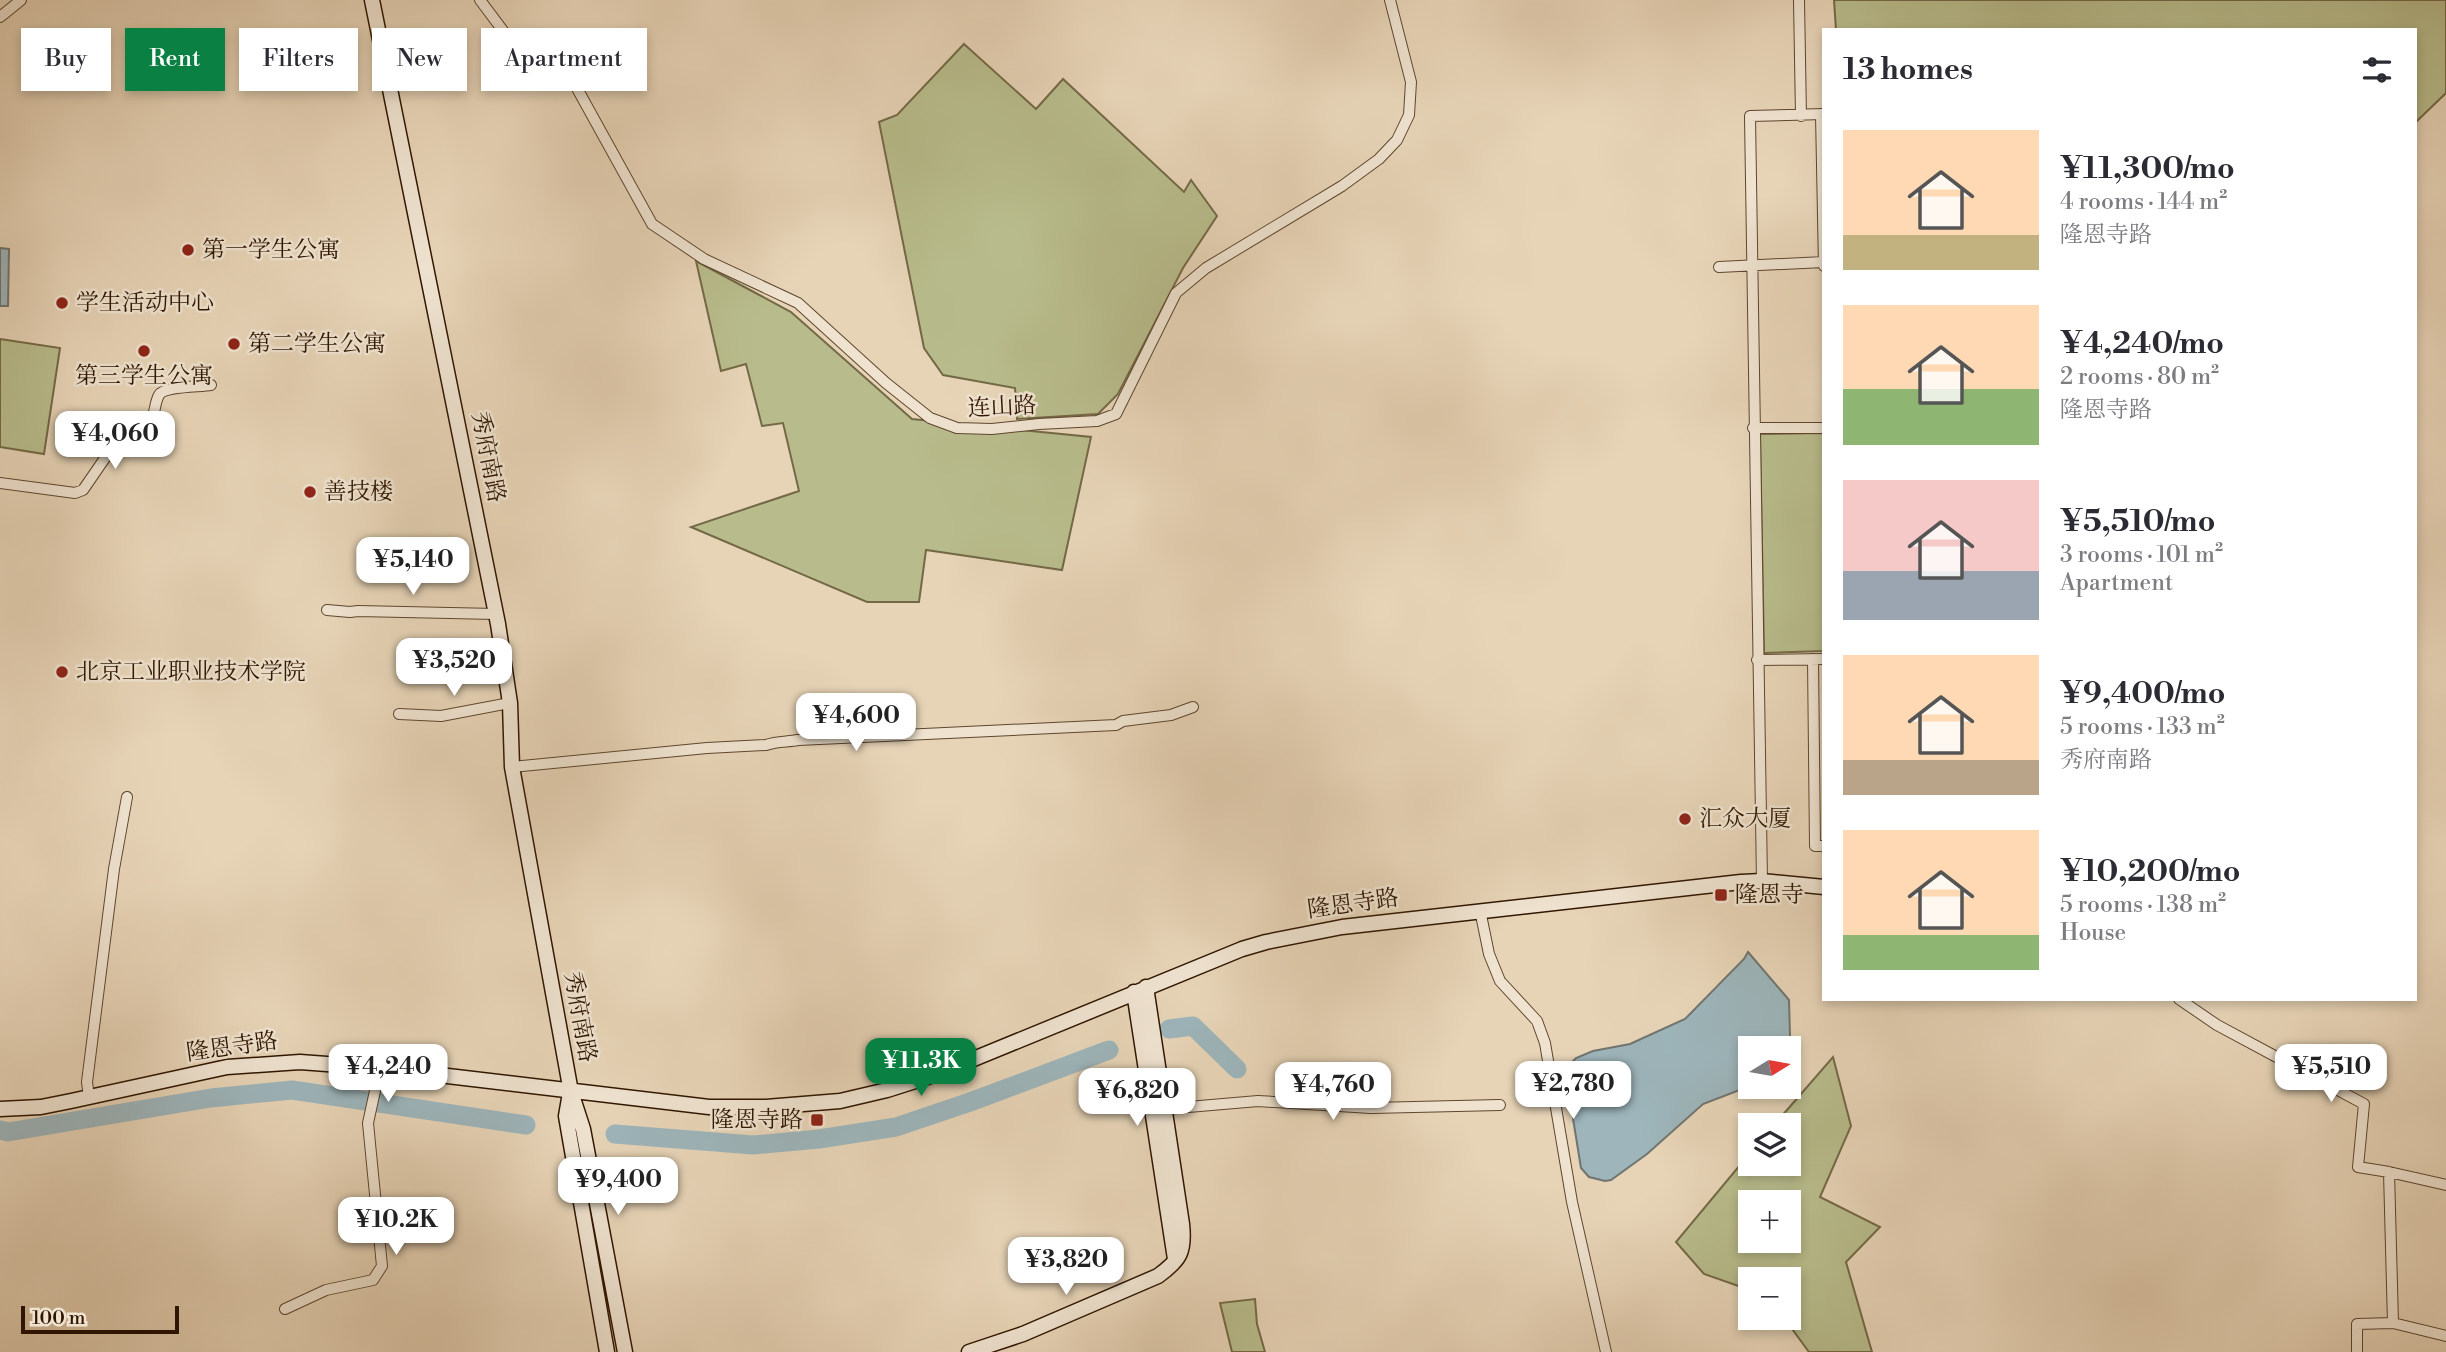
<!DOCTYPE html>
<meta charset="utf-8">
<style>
body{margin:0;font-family:"Libre Bodoni","Noto Serif SC",serif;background:#f2f2f3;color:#2b2b33;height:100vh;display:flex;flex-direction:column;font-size:26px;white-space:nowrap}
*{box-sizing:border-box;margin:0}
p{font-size:23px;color:#7c7c81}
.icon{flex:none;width:38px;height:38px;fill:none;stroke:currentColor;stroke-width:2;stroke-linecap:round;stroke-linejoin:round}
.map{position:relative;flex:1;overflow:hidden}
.drawer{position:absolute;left:1822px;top:28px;width:595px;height:973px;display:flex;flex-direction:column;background:#fff;border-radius:0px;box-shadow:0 4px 10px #0003}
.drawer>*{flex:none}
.hud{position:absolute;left:21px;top:28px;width:665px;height:63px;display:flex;gap:14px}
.needle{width:46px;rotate:79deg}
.buttons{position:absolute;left:1738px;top:1036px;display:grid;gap:14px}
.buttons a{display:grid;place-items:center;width:63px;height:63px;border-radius:0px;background:#fff;box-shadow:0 4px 10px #0003;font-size:35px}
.scale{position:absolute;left:21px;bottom:18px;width:158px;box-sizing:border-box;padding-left:7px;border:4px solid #301600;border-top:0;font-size:19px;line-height:24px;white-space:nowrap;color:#301600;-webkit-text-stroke:5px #efe3d0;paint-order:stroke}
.price{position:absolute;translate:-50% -60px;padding:0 16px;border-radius:14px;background:#fff;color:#222;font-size:23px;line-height:46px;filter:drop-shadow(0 2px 4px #0008)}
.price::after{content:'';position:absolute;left:50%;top:42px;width:21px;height:16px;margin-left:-10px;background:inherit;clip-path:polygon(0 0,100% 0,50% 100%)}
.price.on{background:#0b8043;color:#fff}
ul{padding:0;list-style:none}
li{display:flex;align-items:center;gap:21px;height:175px;padding:0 21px}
li span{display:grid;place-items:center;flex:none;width:196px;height:140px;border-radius:0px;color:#555}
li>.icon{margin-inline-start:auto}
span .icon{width:84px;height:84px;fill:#fffc;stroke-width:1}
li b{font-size:30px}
h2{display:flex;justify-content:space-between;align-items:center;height:84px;padding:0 21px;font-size:30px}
.pill{padding:0 24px;border-radius:0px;background:#fff;box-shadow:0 4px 10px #0003;font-size:24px;line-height:63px}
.pill.on{background:#0b8043;color:#fff}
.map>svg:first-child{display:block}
</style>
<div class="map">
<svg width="2446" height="1352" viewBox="0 0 2446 1352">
<rect width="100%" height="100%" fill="#e7d4b7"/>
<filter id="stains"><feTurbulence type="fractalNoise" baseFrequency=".00286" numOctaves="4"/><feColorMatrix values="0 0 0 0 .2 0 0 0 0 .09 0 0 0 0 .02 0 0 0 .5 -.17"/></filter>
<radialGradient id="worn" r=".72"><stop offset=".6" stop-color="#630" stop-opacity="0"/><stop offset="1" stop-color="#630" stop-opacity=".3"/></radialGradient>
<path fill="#b8bc8c" stroke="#746946" stroke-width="2" fill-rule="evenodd" d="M1834,0H2446V93L2415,123V30H1836Z
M964,44L1036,109L1063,79L1184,192L1191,180L1217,216L1183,268L1118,394L1098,414L1017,419L1015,388L943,375L924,348L879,122L897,115Z
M696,261L791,312L912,419L1091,437L1062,570L926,550L919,602H867L691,527L799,491L783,423L762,426L746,364L721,371Z
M0,339L60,348L44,454L0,447Z
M1823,433V651L1764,653L1760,434Z
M1833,1057L1851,1126L1820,1197L1880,1227L1846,1262L1872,1352H1809L1784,1318H1788V1279H1750V1290L1704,1274L1676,1242L1750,1153V1164H1788V1125H1774ZM1788,1202V1241H1750V1202Z
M1255,1299L1257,1324L1265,1352H1232L1220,1303Z"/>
<path fill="#9db5bb" stroke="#717570" stroke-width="2" d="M0,248L9,249L8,306H0Z
M1748,952L1789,1000L1791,1071L1789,1075L1788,1048H1750V1086L1703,1104L1647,1154L1611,1180L1605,1181L1589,1177L1581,1168L1565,1069L1576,1058L1593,1051L1630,1044L1685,1019L1744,959Z"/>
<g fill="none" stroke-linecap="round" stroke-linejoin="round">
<path stroke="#9db5bb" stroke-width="19" d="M1169,1029L1193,1026L1237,1069
M0,1130L8,1132L211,1098L292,1090L526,1125
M615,1134L753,1145L819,1139L896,1127L970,1102L1109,1050"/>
<g stroke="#5e462e" stroke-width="12">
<path id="street" d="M480,0L519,52L568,72L652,224L704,259L798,303L886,383L930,418L957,428L992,429L1039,424L1097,421L1116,414L1176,293L1206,268L1342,186L1379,159L1397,140L1409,115L1411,82L1390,0
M1799,0L1801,116
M0,17L21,0
M1821,114L1824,266
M1719,267L1824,262
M1753,428H1824
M0,483L75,493L83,490L116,442L150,421C156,413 154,404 159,395C164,386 199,387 211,385
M327,610L350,612L358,611L496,614
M1813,659L1815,846H1824
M1757,660L1824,659
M399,714L441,716L510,703
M512,767L707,748L766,745C777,741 787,742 798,740L1116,725L1123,721L1171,715L1193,707
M1762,881L1750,116L1824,114
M1480,910L1489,954L1500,981L1537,1021L1545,1043L1572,1202L1606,1352
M2179,999L2217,1025L2364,1104L2358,1167L2389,1172L2446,1185
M89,1097L87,1082L114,869L127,797
M1165,1109L1258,1101L1371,1108L1500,1105
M2389,1172L2393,1323
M285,1309L326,1290L373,1280L382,1266L368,1123L380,1068
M2357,1352V1324L2393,1323L2446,1336"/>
</g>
<g stroke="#301600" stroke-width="17">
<path id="secondary" d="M372,0L498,624L510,703L512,767L571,1092L583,1129L625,1352
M1134,992L1175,1259
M570,1093L566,1116L607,1352
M0,1109L41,1107L71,1101L227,1067L300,1062L380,1068L709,1107H766L840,1101L887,1090L937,1074L1242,949L1266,942L1342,927L1741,882L1762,881L1824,887
M969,1352L1023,1334L1158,1276C1180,1260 1185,1252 1182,1224L1146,987"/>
</g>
<use href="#street" stroke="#efe3d0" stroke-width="10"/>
<use href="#secondary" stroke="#efe3d0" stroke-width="14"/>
</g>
<g fill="#8f2418" stroke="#efe3d0" stroke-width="2.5">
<circle cx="188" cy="250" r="7"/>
<circle cx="62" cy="303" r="7"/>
<circle cx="234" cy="344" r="7"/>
<circle cx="144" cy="351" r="7"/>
<circle cx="310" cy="492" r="7"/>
<circle cx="62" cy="672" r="7"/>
<circle cx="1685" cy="819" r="7"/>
<rect x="1714" y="888" width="14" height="14" rx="3.5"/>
<rect x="810" y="1113" width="14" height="14" rx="3.5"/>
</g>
<g text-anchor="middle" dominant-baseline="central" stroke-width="5" stroke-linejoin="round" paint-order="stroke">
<g font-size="23" fill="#301600" stroke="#efe3d0" text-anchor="start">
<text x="202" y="250">第一学生公寓</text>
<text x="76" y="303">学生活动中心</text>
<text x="248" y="344">第二学生公寓</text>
<text x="144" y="376" text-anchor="middle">第三学生公寓</text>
<text x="324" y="492">善技楼</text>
<text x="76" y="672">北京工业职业技术学院</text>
<text x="1699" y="819">汇众大厦</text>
<text x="1735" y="895">隆恩寺</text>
<text x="803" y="1120" text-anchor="end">隆恩寺路</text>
</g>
<g font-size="23" fill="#301600" stroke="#efe3d0">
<text transform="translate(1002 407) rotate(-3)">连山路</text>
<text transform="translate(488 457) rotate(79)">秀府南路</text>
<text transform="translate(1353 904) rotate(-8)">隆恩寺路</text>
<text transform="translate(580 1017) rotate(80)">秀府南路</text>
<text transform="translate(232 1047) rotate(-8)">隆恩寺路</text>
</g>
</g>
<rect width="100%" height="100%" filter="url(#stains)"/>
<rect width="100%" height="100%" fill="url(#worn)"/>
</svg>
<div class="buttons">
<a><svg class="needle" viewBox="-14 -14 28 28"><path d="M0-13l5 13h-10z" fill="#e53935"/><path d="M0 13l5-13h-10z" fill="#7c7c81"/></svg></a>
<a><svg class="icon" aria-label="layers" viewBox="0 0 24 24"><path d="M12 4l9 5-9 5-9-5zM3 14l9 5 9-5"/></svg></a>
<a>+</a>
<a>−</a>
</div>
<div class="scale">100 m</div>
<b class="price" style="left:115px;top:471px">¥4,060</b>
<b class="price" style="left:413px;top:597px">¥5,140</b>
<b class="price" style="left:454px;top:698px">¥3,520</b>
<b class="price" style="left:856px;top:753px">¥4,600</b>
<b class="price on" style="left:921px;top:1098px">¥11.3K</b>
<b class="price" style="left:388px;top:1104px">¥4,240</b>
<b class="price" style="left:2331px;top:1104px">¥5,510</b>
<b class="price" style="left:1573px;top:1121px">¥2,780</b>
<b class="price" style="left:1333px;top:1122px">¥4,760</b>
<b class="price" style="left:1137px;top:1128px">¥6,820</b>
<b class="price" style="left:618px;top:1217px">¥9,400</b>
<b class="price" style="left:396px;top:1257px">¥10.2K</b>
<b class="price" style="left:1066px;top:1297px">¥3,820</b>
<div class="hud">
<a class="pill">Buy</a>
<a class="pill on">Rent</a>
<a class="pill">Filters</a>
<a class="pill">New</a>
<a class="pill">Apartment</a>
</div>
<section class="drawer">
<h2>13 homes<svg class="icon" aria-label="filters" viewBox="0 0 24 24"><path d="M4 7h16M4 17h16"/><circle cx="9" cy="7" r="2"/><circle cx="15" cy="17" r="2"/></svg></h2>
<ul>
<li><span style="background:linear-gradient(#ffd9b3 75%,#c2b280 0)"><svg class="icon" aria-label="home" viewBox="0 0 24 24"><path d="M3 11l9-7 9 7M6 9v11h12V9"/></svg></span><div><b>¥11,300/mo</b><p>4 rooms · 144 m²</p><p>隆恩寺路</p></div></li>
<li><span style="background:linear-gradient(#ffd9b3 60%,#8fb573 0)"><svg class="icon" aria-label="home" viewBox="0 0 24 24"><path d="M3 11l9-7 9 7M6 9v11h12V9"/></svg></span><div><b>¥4,240/mo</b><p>2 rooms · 80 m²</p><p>隆恩寺路</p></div></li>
<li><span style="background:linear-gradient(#f6c9c9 65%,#9aa5b1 0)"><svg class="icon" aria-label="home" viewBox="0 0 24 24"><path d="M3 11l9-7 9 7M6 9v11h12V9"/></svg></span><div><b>¥5,510/mo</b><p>3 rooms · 101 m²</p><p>Apartment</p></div></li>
<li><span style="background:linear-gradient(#ffd9b3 75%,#b9a48a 0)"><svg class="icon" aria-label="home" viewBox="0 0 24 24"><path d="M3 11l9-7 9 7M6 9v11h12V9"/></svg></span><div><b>¥9,400/mo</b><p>5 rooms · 133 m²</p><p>秀府南路</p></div></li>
<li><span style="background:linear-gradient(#ffd9b3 75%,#8fb573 0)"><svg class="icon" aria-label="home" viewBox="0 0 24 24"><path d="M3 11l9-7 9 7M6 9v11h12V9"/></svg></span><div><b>¥10,200/mo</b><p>5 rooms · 138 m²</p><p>House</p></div></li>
</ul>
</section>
</div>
